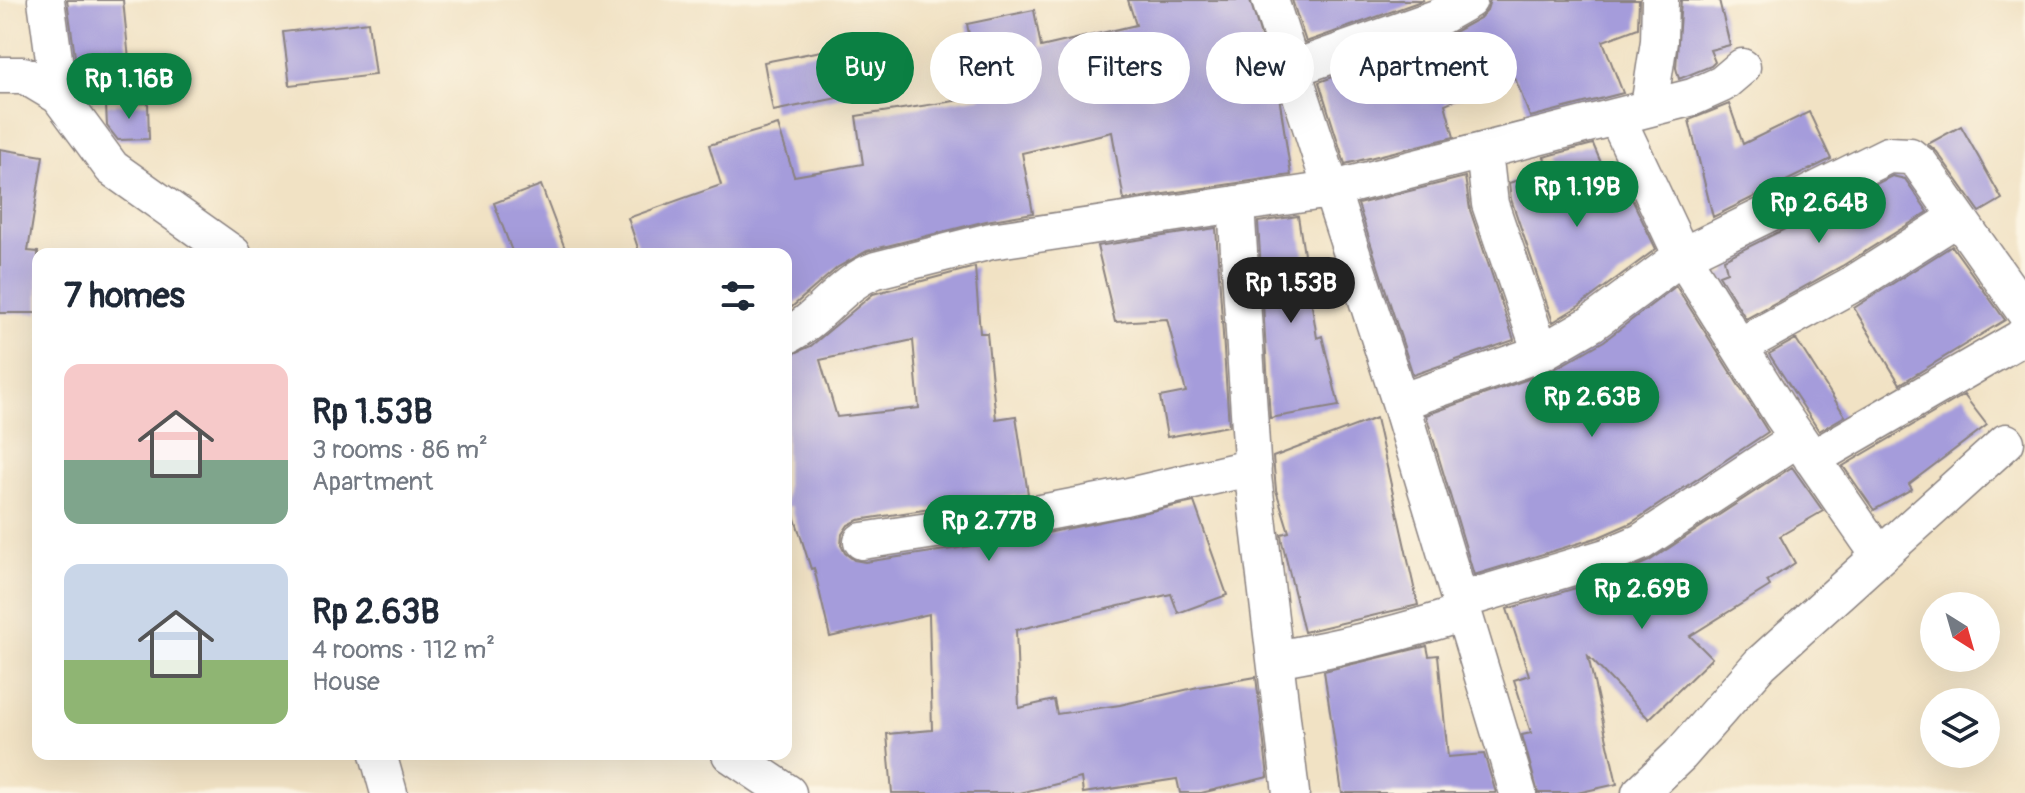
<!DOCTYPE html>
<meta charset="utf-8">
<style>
body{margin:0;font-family:Pangolin,sans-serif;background:#f2f2f3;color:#1f2937;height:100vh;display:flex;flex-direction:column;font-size:30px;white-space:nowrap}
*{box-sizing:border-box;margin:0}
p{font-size:26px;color:#747a83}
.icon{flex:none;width:44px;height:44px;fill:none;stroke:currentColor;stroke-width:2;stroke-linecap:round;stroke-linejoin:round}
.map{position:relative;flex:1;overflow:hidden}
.sheet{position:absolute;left:32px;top:248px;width:760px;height:512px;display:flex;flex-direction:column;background:#fff;border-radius:16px;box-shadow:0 8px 32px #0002}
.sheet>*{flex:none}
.top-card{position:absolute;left:816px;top:32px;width:760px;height:72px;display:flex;gap:16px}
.needle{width:52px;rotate:143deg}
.controls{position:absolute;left:1920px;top:592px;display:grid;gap:16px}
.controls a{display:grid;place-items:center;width:80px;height:80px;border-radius:50%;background:#fff;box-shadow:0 8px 32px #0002;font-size:40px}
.price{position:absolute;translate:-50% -68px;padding:0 18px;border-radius:28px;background:#0b8043;color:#fff;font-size:26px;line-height:52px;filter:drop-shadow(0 2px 4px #0008)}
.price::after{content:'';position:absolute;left:50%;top:48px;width:24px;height:18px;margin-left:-12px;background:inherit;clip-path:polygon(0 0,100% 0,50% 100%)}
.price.current{background:#222;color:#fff}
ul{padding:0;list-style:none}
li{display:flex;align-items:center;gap:24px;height:200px;padding:0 32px}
li span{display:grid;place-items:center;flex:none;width:224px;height:160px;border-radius:16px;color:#555}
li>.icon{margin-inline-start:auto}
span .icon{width:96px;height:96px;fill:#fffc;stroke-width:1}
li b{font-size:34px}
h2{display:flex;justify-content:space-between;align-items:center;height:96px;padding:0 32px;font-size:34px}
.pill{padding:0 28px;border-radius:36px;background:#fff;box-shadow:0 8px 32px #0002;font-size:28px;line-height:72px}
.pill.current{background:#0b8043;color:#fff}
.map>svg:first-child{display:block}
</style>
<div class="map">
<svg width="2025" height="793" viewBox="0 0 2025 793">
<rect width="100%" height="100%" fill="#fcf5e5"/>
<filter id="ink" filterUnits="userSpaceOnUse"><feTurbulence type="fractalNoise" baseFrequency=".0125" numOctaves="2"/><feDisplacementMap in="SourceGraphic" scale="16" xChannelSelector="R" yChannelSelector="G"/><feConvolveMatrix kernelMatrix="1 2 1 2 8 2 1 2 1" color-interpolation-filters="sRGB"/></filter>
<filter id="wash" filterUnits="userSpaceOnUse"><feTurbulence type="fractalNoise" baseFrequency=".006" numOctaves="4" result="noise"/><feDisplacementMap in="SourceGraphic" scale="32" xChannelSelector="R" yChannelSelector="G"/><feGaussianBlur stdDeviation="1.8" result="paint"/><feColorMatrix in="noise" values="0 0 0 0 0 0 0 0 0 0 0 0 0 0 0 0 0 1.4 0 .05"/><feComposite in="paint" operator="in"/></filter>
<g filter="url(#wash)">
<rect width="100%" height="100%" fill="#f1e2c4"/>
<g id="blocks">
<path fill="#a59cdb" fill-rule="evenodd" d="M67,0H123L131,80L79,85Z
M1128,0H1250L1279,96L1291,175L1124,200L1112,132L1022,153L1033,213L986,221L867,251L838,267L786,312V254H640L628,218L721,185L709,145L778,125L794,176L863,164L856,116L981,97L967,24L1034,10L1041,47L1136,25Z
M1292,0H1424L1306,42Z
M1490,0H1639L1638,28L1603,41L1623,93L1530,117L1515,78L1511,79L1510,76L1445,104L1454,137L1345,164L1319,82L1449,35L1480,18L1487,10Z
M1681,0H1719L1730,45L1710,50L1715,62L1711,66L1679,79L1676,68Z
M368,22L375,75L290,85L283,32Z
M853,45L862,93L773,111L764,62Z
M148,103L149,139L118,140L107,126L106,105Z
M1729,104L1743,144L1809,112L1831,159L1713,217L1689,120Z
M1961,126L2002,199L1980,212L1937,152L1928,144Z
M1593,144L1618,203L1630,195L1656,249L1579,306L1553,322L1511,199L1509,183L1549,170L1544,157Z
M0,149L43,156L28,251L38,252V313H0Z
M1892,176L1905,179L1928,212L1842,266L1746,319L1719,275L1727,272L1724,259Z
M1465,177L1470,210L1514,340L1413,375L1358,204Z
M541,185L567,254H513L494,203Z
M1298,216L1317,338L1322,336L1339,406L1270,418L1258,222Z
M1216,228L1229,426L1167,437L1160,397L1186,392L1167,319L1115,322L1097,246Z
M1952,246L2005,320L1900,384L1854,308Z
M975,267L980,333H987L996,419L1016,416L1028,494L858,520L848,525L842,534L841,545L845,553L854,560L865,562L1019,539L1194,502L1227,595L1178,613L1171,594L1016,630L1019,708L1054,700L1057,714L1120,705L1198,687L1256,677L1268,777L1201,793H1180L1177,779L1083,793L1081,778L1020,793H892L887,734L932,730L929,614L830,637L814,568L811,569L791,506L786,507V357L811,346L873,294ZM913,340L919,408L837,417L820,360Z
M1676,286L1768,432L1631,523L1599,537L1474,575L1426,415L1551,371L1604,341Z
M1796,339L1845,416L1819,431L1769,354Z
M1964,395L1987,425L1909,484L1912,489L1874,510L1843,466Z
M1376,418L1418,605L1304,632L1282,542L1281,534L1289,532L1276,490L1273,457Z
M1792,467L1823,511L1780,536L1795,563L1767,581L1770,586L1690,636L1712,658L1649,719L1588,656L1617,784L1577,793H1538L1522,735L1531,733L1514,680L1529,675L1507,609L1612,577L1649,561Z
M1427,646L1429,656L1438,655L1448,757L1484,754L1496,793H1342L1324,671Z"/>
</g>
</g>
<g filter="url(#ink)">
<use href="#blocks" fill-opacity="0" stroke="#8a8280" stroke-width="2"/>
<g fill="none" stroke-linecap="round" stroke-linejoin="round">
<g stroke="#8a8280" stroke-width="39">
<path id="street" d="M46,0L59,96
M1270,0L1400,402L1518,793
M1292,69L1439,17L1469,0
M0,75H24L59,96L112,168L233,254
M1649,107L1659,41L1660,0
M1617,118L1682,256L1782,415L1879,555
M1484,151L1490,204L1541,353
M1236,204L1253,476L1291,793
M786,336C821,319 840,283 876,270L991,241L1330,190L1693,97L1722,84L1742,67
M1740,346L1853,284L1957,218
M1400,402L1541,353L1591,324L1682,256L1888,155L1910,156L1920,164L2025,312
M1812,459L2021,338L2025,333
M862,541L1015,518L1125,497L1253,467
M1459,601L1606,557L1641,542L1798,438
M1275,659C1339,648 1401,634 1462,613
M378,754L389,793
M730,754L788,793
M1640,793L1680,755L1760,664L2006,442"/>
</g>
<use href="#street" stroke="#fff" stroke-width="36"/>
</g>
</g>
</svg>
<div class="controls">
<a><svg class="needle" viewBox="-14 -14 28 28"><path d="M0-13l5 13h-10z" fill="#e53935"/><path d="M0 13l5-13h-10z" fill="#747a83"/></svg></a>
<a><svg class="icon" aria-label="layers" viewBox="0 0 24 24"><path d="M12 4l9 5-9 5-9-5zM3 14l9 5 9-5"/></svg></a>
</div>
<b class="price" style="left:129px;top:121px">Rp 1.16B</b>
<b class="price" style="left:1577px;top:229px">Rp 1.19B</b>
<b class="price" style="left:1819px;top:245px">Rp 2.64B</b>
<b class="price current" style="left:1291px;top:325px">Rp 1.53B</b>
<b class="price" style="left:1592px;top:439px">Rp 2.63B</b>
<b class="price" style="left:989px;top:563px">Rp 2.77B</b>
<b class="price" style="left:1642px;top:631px">Rp 2.69B</b>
<div class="top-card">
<a class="pill current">Buy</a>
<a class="pill">Rent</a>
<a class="pill">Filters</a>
<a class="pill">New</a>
<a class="pill">Apartment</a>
</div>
<section class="sheet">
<h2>7 homes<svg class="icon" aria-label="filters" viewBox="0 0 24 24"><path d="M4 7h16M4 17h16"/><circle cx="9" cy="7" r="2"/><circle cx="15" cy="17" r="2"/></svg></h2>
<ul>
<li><span style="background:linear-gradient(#f6c9c9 60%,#7fa58c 0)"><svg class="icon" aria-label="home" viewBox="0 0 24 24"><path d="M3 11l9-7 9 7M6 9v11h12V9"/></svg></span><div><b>Rp 1.53B</b><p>3 rooms · 86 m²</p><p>Apartment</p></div></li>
<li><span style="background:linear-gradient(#c9d6e8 60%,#8fb573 0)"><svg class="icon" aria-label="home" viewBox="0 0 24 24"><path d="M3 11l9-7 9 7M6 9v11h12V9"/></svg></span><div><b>Rp 2.63B</b><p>4 rooms · 112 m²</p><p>House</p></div></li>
</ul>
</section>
</div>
